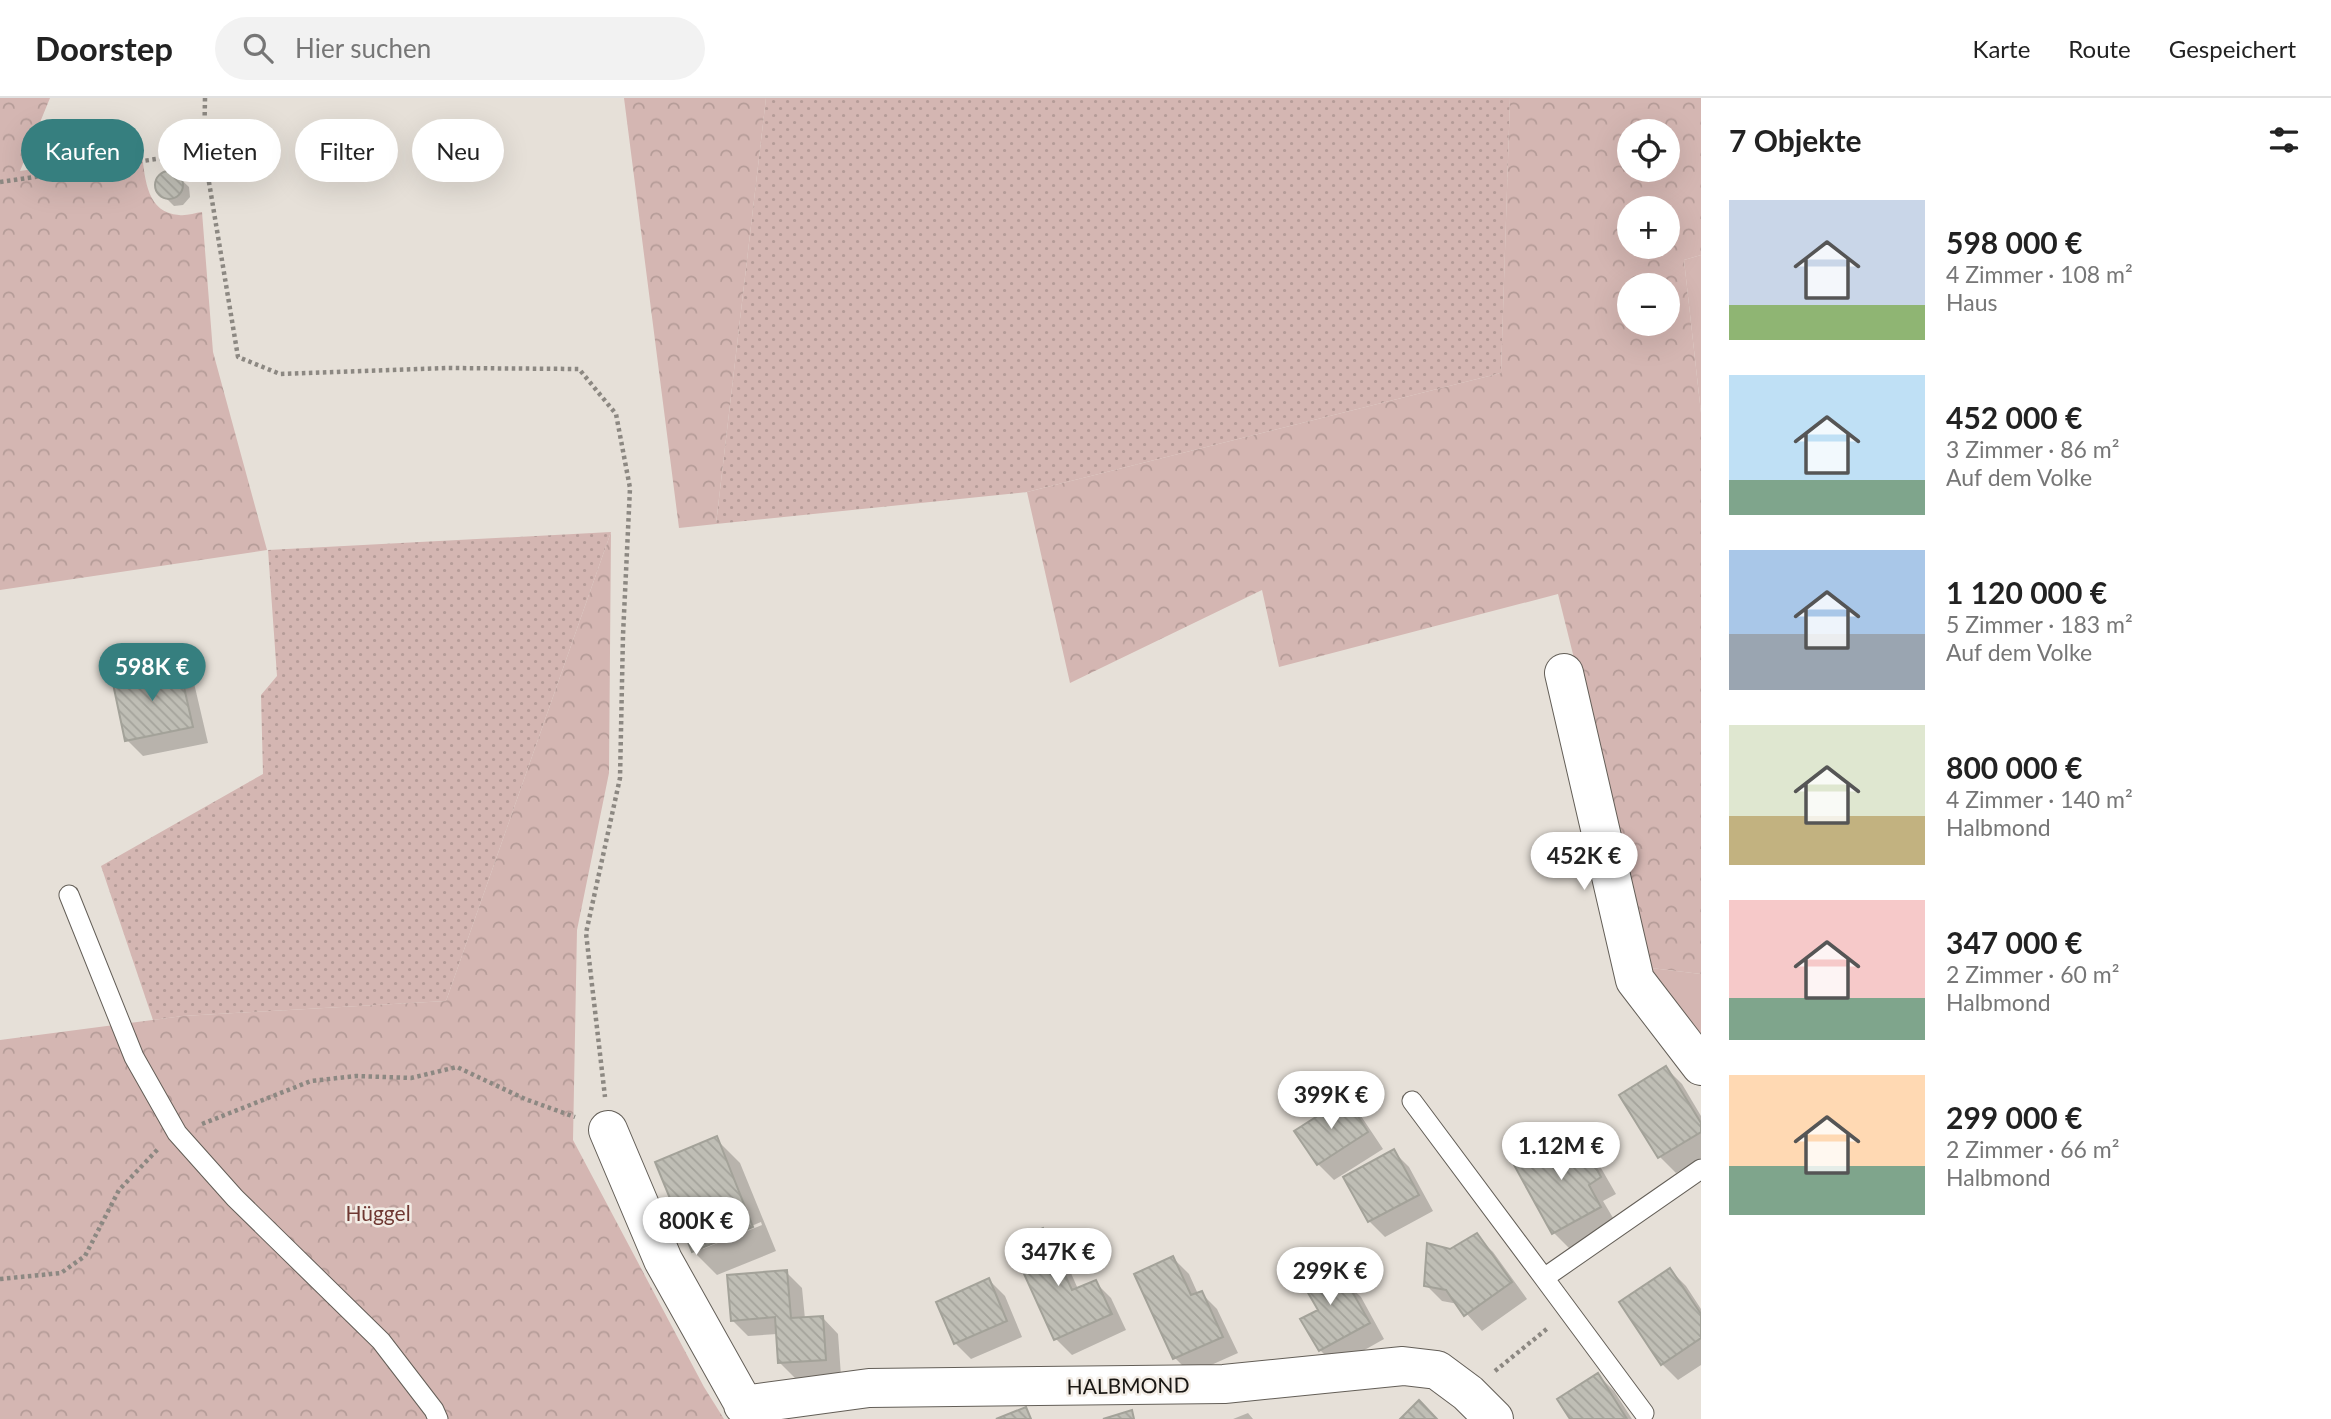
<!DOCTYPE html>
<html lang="de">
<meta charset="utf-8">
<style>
body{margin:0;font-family:Lato,sans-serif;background:#f2f2f2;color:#222;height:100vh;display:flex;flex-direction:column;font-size:26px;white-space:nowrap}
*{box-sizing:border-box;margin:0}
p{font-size:23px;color:#767676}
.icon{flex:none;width:38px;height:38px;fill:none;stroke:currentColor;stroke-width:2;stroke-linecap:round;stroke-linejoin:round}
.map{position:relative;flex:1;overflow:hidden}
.sheet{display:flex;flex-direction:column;background:#fff;width:630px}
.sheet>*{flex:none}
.top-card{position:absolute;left:21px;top:21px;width:665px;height:63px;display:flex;gap:14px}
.buttons{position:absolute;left:1617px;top:21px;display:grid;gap:14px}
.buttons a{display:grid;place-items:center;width:63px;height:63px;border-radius:50%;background:#fff;box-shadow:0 7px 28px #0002;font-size:35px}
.price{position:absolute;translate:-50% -60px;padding:0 16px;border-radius:24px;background:#fff;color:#222;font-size:23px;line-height:46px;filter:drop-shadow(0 2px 4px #0008)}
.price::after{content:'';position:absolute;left:50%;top:42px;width:21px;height:16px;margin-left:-10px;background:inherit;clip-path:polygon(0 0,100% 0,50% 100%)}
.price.on{background:#367f7f;color:#fff}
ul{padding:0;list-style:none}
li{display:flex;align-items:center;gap:21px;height:175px;padding:0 28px}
li span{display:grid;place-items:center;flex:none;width:196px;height:140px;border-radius:0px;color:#555}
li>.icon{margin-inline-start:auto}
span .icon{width:84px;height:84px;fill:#fffc;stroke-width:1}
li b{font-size:30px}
h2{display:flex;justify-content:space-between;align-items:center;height:84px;padding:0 28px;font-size:30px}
.chip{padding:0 24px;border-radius:32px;background:#fff;box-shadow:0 7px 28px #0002;font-size:24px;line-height:63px}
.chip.on{background:#367f7f;color:#fff}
header{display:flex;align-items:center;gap:42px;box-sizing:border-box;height:98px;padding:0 35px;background:#fff;border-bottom:2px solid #e0e0e0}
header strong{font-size:33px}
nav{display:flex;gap:38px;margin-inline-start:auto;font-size:24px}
.search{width:490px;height:63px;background:#f2f2f2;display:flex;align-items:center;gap:18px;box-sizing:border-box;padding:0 24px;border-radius:38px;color:#767676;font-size:26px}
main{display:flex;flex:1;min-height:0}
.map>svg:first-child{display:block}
</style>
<header>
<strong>Doorstep</strong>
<div class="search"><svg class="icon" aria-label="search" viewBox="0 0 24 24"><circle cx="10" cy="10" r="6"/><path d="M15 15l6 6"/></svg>Hier suchen</div>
<nav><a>Karte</a><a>Route</a><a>Gespeichert</a></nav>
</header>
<main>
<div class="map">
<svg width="1701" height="1321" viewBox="0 0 1701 1321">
<defs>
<pattern id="grass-dots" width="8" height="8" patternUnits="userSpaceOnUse" patternTransform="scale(1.75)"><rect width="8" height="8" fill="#d4b6b2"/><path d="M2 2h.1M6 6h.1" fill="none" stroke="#b59c98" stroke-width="1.8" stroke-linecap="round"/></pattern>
<pattern id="forest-crowns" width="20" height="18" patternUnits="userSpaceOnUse" patternTransform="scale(1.75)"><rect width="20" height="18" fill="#d4b6b2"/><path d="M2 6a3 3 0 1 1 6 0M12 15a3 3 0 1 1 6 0" fill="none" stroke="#b59c98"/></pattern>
<pattern id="building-back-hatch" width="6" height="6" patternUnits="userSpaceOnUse" patternTransform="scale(1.75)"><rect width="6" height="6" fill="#bfbeb5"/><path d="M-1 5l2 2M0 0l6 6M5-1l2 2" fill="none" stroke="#a4a39b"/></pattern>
</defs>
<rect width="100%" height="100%" fill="#e6e0d8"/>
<path fill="url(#grass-dots)" d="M766,0H1510L1501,275L1027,394L716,426Z
M611,434L446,903L183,918L153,922L101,768L263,676L261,597L277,578L268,452Z"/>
<path fill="url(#forest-crowns)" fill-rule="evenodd" d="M0,0H50L20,73L142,56C145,81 147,115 179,117C186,118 195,115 202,114L213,254L267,452L0,492Z
M624,0H766L716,426L679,430Z
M1510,0H1701V157L1684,162L1701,315V876L1651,870L1558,496L1279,569L1262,492L1070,585L1027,394L1501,275ZM1629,33H1668V72H1629ZM1629,110H1668V149H1629ZM1629,187H1668V226H1629Z
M611,434L609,675L577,832L573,1042L704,1289L724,1321H0V942L183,918L446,903Z"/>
<path fill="#d4b6b2" d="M1701,157V315L1684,162Z
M1651,870L1701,876V942L1659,887Z"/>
<path fill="#0003" fill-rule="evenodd" d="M173,74L189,89L190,99L183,107L174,108L158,92L157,83L164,75Z
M178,569L194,585L208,645L143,658L127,642Z
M1666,970L1682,986L1701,1018V1060L1676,1075L1660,1059L1622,997Z
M1345,1002L1361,1018L1383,1051L1334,1082L1318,1066Z
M1574,1035L1590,1051L1616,1096L1603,1103L1616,1125L1570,1151L1554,1135Z
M716,1041L740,1065L776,1153L717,1177L693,1153ZM761,1124L762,1127L703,1151V1148Z
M1393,1053L1409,1069L1433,1113L1385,1139L1369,1123Z
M1043,1132L1059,1148L1078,1191L1095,1184L1111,1200L1126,1232L1072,1257L1056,1241Z
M1476,1138L1493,1154L1527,1201L1482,1233L1458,1206L1442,1203L1426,1187L1450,1153Z
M1173,1160L1189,1176L1198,1196L1201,1195L1217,1211L1238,1255L1191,1276L1175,1260L1136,1177Z
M1319,1163L1339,1186L1344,1183L1361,1199L1384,1241L1336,1268L1320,1252Z
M1670,1172L1686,1188L1701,1211V1267L1678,1282L1662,1266Z
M786,1174L802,1190L805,1221L822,1219L838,1236L841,1278L796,1281L780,1265L777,1236L748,1238L732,1222Z
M989,1182L1005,1198L1022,1239L971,1261L955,1245Z
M1598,1277L1614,1293L1632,1321H1572Z
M1248,1315L1253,1321H1233Z"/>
<path fill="url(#building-back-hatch)" stroke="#a3a299" stroke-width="2" d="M155 87a14 14 0 1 1 28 0a14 14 0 1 1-28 0Z
M179,567L193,629L125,643L112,581Z
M1666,968L1701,1025V1034L1658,1060L1619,997Z
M1346,1000L1368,1034L1317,1067L1294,1033Z
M1575,1032L1601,1079L1589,1087L1601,1109L1552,1136L1514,1067Z
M717,1038L753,1129L692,1154L655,1064Z
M1394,1051L1419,1097L1368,1124L1343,1079Z
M1043,1130L1072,1192L1096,1182L1112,1216L1054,1242L1010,1145Z
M1477,1135L1512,1184L1464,1218L1446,1192L1424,1188L1427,1145L1450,1151Z
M1173,1158L1191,1197L1202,1193L1223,1239L1173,1261L1134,1176Z
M1319,1161L1334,1187L1345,1181L1370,1225L1319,1253L1300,1221L1318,1212L1296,1174Z
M1670,1170L1701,1216V1240L1661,1267L1619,1204Z
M787,1172L791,1220L823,1218L826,1262L778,1265L775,1219L731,1223L727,1177Z
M989,1180L1007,1223L954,1246L936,1204Z
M1598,1275L1627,1321H1570L1557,1301Z
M1419,1302L1437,1321H1400Z
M1026,1309L1031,1321H996Z
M1132,1312L1134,1321H1103Z"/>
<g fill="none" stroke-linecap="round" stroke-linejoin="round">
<g stroke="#635e57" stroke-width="21">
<path id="lane" d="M69,797L134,959L177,1035L235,1100L381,1243L434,1312L438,1321
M1412,1003L1544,1180L1701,1071
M1544,1180L1644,1315"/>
</g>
<g stroke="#635e57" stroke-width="40">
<path id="street" d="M1564,575L1635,882L1701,968
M608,1032L663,1162L752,1321
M743,1307L869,1290L1224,1286L1403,1268L1437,1272L1468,1295L1494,1321"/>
</g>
<path stroke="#8c8882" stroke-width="4.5" stroke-dasharray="3.5 3.5" stroke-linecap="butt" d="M205,0L204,54L238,259L280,276L447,270L579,271L616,316L630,390L623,537L620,680L586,835L605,999
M0,84L204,54
M202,1026L311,983L356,978L411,980L457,969L525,1001L575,1019
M0,1181L61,1175L85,1158L119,1092L158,1051
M1495,1273L1548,1230"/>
<use href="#lane" stroke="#fff" stroke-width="19"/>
<use href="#street" stroke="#fff" stroke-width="38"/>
</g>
<g text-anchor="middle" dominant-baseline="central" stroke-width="5" stroke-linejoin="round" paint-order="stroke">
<g font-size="21" fill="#6e3731" stroke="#f3ede6">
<text x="378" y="1114">Hüggel</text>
</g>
<g font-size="21" fill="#191714" stroke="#f3ede6">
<text transform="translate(1128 1287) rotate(-1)">HALBMOND</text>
</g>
</g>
</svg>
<div class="buttons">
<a><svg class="icon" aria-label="locate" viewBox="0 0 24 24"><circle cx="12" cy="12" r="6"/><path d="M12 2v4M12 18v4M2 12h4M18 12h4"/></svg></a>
<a>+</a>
<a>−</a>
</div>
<b class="price on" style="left:152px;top:605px">598K €</b>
<b class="price" style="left:1584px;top:794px">452K €</b>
<b class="price" style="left:1331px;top:1033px">399K €</b>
<b class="price" style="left:1561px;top:1084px">1.12M €</b>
<b class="price" style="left:696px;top:1159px">800K €</b>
<b class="price" style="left:1058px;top:1190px">347K €</b>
<b class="price" style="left:1330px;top:1209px">299K €</b>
<div class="top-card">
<a class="chip on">Kaufen</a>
<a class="chip">Mieten</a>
<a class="chip">Filter</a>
<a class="chip">Neu</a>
</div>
</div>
<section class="sheet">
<h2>7 Objekte<svg class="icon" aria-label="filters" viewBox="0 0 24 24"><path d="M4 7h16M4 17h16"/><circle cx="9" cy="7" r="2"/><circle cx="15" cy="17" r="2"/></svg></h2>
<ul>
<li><span style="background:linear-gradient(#c9d6e8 75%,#8fb573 0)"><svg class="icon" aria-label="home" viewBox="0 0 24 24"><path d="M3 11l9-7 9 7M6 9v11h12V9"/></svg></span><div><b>598 000 €</b><p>4 Zimmer · 108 m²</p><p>Haus</p></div></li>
<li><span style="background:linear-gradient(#bfe0f5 75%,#7fa58c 0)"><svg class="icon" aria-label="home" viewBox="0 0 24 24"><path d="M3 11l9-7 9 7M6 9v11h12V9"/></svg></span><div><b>452 000 €</b><p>3 Zimmer · 86 m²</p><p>Auf dem Volke</p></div></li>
<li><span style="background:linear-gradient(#a9c7e8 60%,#9aa5b1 0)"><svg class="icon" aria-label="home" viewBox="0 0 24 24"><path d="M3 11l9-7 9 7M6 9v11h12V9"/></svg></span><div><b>1 120 000 €</b><p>5 Zimmer · 183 m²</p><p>Auf dem Volke</p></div></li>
<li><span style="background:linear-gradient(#dfe7d0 65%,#c2b280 0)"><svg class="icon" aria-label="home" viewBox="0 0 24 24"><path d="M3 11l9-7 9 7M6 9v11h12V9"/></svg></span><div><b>800 000 €</b><p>4 Zimmer · 140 m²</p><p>Halbmond</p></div></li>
<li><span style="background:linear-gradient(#f6c9c9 70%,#7fa58c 0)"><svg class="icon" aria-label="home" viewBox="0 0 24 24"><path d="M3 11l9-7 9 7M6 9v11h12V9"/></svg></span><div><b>347 000 €</b><p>2 Zimmer · 60 m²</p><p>Halbmond</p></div></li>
<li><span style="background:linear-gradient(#ffd9b3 65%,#7fa58c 0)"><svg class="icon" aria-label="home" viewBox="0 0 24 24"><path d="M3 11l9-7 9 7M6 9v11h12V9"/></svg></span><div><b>299 000 €</b><p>2 Zimmer · 66 m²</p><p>Halbmond</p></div></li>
</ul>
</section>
</main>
